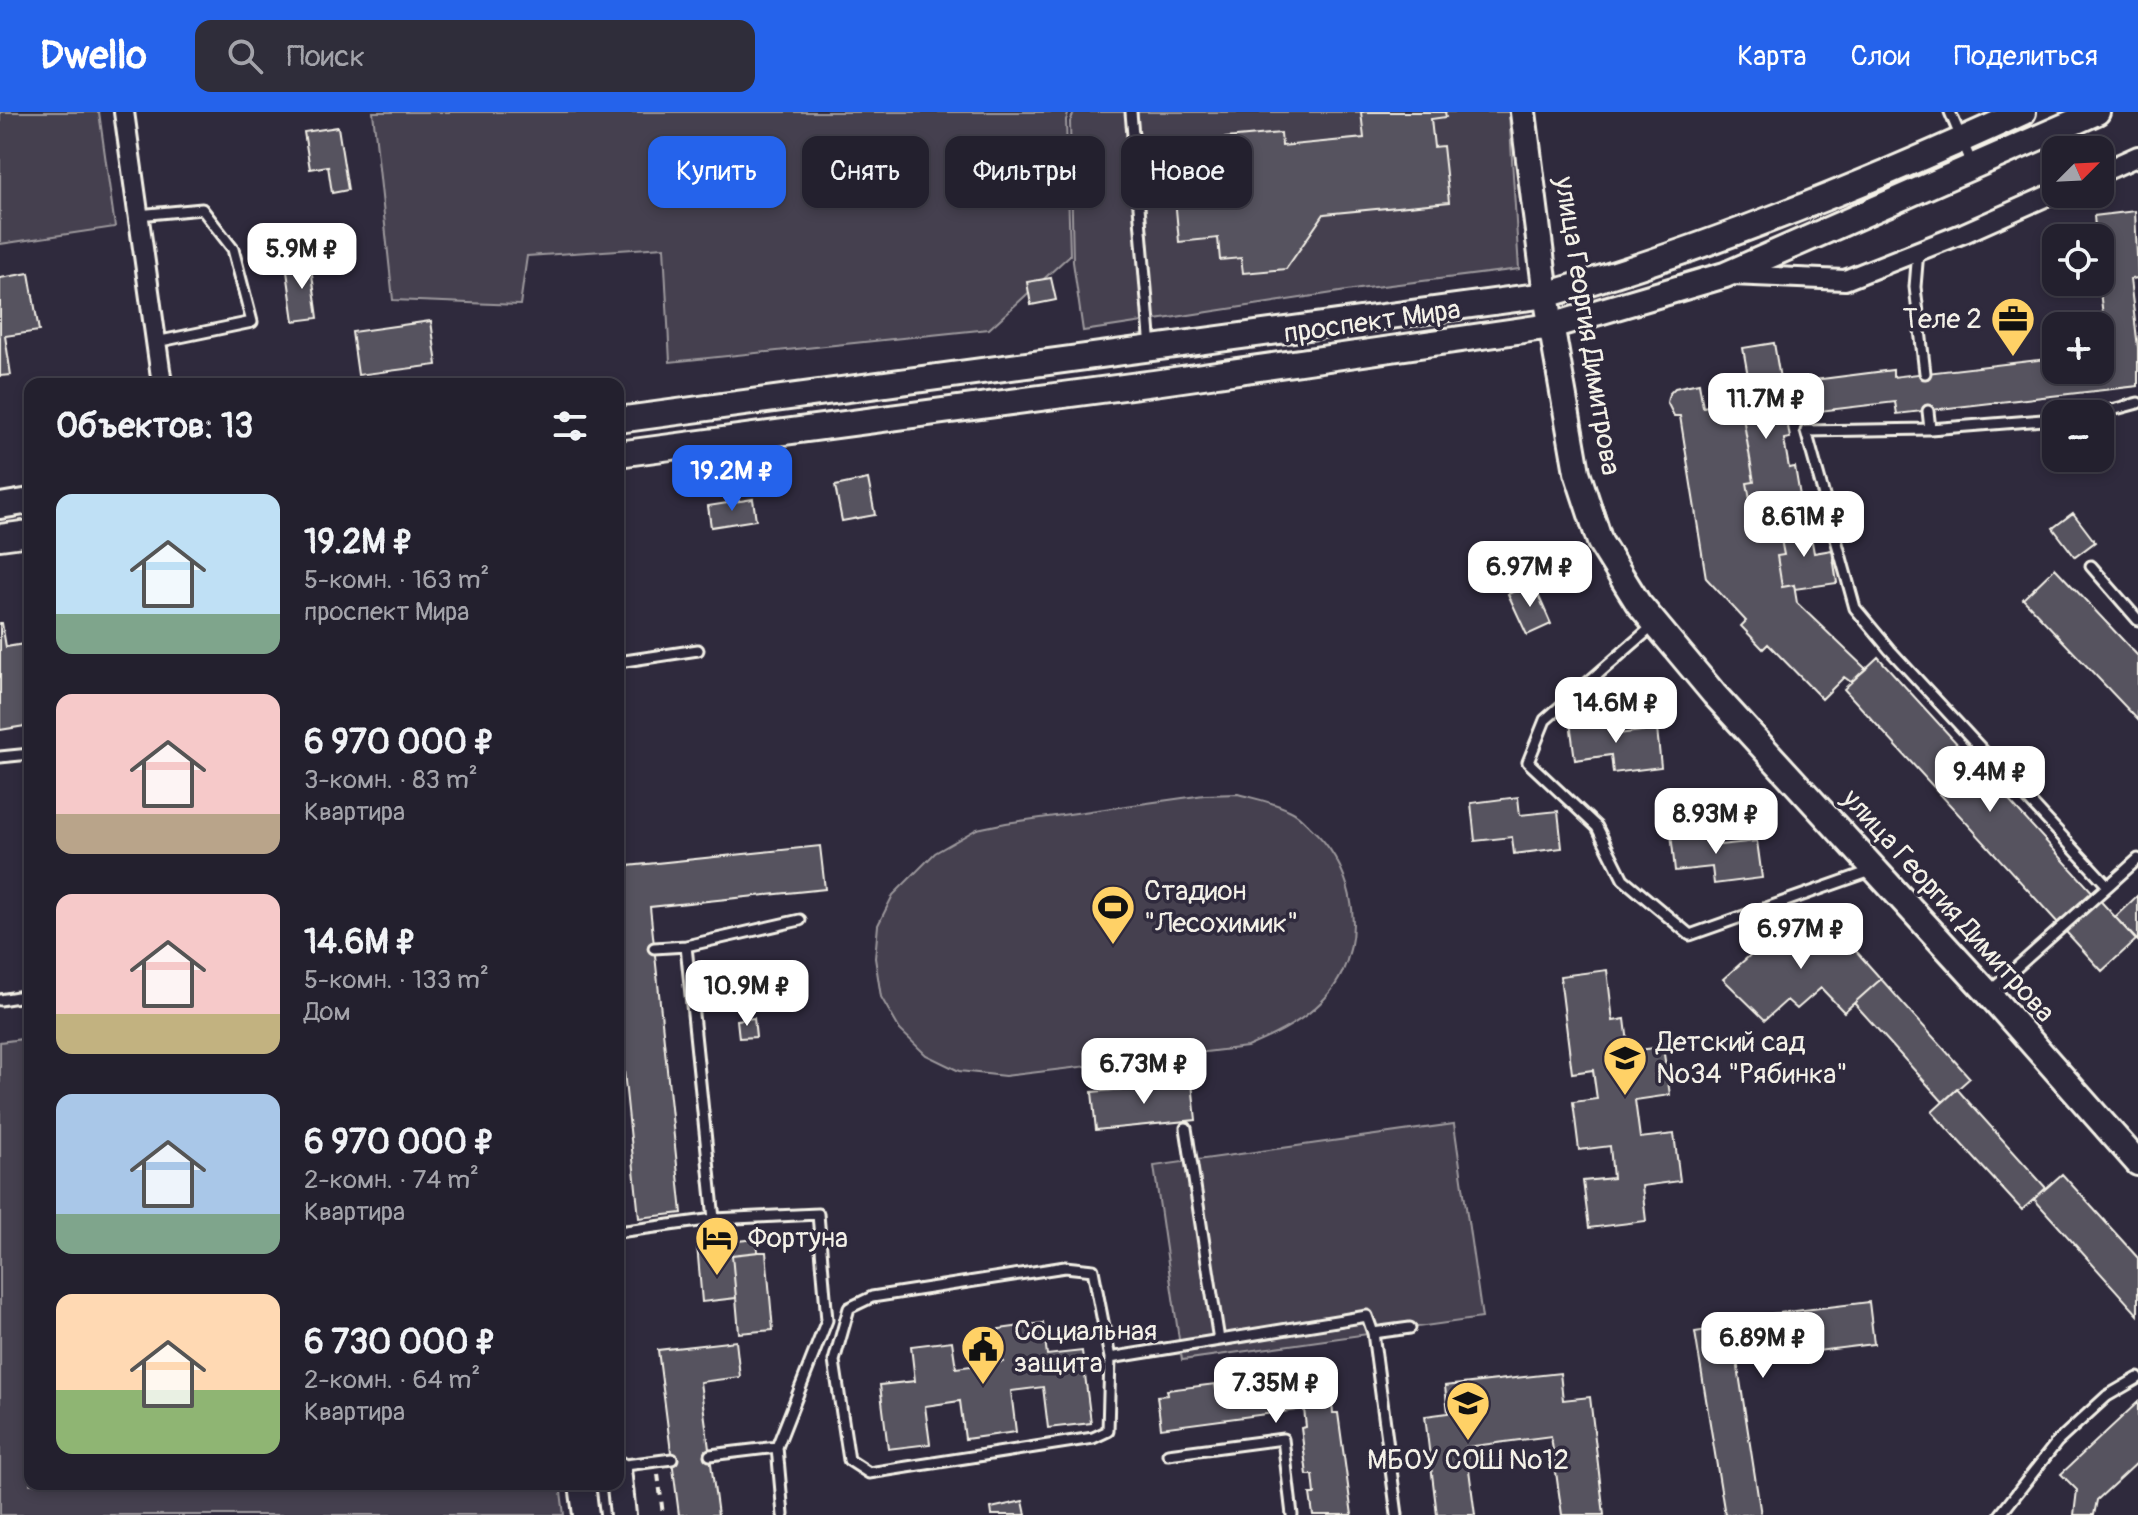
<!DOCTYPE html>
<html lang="ru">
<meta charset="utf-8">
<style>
body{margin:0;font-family:Pangolin,sans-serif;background:#2f2d3a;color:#f1f3f6;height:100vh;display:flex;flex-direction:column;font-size:30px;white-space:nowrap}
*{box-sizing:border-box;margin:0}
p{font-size:26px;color:#a3a3aa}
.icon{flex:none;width:44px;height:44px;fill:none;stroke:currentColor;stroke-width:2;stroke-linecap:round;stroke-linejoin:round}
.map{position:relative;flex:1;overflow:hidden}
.sheet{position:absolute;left:24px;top:266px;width:600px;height:1112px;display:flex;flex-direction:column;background:#23202e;border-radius:16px;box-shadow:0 4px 12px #0003,0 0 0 2px #403e4a}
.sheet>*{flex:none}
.hud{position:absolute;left:648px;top:24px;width:760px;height:72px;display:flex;gap:16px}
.needle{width:52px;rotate:66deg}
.fabs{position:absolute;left:2042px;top:24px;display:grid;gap:16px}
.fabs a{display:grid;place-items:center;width:72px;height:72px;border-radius:16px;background:#23202e;box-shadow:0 4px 12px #0003,0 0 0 2px #403e4a;font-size:40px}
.price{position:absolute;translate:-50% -68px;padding:0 18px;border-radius:16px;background:#fff;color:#222;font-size:26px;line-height:52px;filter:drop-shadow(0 2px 4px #0008)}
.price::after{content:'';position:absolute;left:50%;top:48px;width:24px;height:18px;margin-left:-12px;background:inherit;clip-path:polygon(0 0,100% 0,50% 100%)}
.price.current{background:#2563eb;color:#fff}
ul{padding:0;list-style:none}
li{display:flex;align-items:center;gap:24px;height:200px;padding:0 32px}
li span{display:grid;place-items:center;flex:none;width:224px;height:160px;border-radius:16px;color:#555}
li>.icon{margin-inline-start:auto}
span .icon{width:96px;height:96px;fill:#fffc;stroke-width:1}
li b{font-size:34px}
h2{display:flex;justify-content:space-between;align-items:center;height:96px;padding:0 32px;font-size:34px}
.chip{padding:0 28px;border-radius:16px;background:#23202e;box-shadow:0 4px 12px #0003,0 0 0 2px #403e4a;font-size:28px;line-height:72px}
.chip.current{background:#2563eb;color:#fff}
header{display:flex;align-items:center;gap:48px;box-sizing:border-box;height:112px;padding:0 40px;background:#2563eb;color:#fff}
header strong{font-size:38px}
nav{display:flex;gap:44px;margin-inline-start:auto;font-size:28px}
.search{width:560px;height:72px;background:#2f2d3a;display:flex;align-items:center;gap:20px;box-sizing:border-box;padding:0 28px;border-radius:16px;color:#a3a3aa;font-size:30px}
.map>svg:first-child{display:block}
</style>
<header>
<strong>Dwello</strong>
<div class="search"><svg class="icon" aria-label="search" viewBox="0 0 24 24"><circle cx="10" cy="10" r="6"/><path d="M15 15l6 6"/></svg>Поиск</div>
<nav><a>Карта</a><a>Слои</a><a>Поделиться</a></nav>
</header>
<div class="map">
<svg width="2138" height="1403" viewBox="0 0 2138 1403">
<rect width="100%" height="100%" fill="#2f2a3d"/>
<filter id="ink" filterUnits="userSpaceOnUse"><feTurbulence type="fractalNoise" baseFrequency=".0125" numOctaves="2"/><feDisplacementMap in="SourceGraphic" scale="16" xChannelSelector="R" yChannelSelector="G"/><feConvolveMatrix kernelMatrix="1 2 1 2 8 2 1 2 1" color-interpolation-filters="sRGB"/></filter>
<g filter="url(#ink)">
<path fill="#454050" stroke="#9c989c" stroke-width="2" d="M0,0H99L115,115L0,132Z
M373,0H1069L1066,8L1070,143L989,217L670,250L664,135L527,144L520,193L393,188Z
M1074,0H1509L1519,157L1366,176L1083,219L1073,150L1070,10Z
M1238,682C1256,687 1274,690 1291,699C1298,702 1304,709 1310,715C1350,751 1365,811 1342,861C1324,899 1283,920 1247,935L1005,964L959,959L926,943L900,918L881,885L875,846L878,813L893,783L935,741L977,717L1006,711L1204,683Z
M30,926V1372H560L564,1403H0V930Z
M1454,1012L1482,1206L1182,1248L1154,1054Z"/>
<path fill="#56525f" stroke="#f4f1e8" stroke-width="2" d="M1361,0H1445L1446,5L1431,7L1434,35L1443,34L1449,90L1324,102L1286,157L1243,161L1241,146L1220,148L1218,126L1179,130L1170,31L1281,21L1282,34L1364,26Z
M338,15L348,78L332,81L328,54L310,57L304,20Z
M2135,99L2138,166L2130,167L2138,236V274L1897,302L1895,290L1786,303L1782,272L1893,258V265L2056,246V258H2100V241L2107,240L2099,170L2100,126H2096L2094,104Z
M310,148L318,206L294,209L286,152Z
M29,161L39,219L5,224L11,263L0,264V166Z
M1051,166L1056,188L1031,193L1027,170Z
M431,209L437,253L358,263L352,220Z
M1774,231L1790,326L1784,327L1789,356L1795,355L1800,384L1793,385L1796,401L1790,402L1793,420L1762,425L1760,408L1754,409L1747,371L1754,370L1743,305L1730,308L1727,290L1735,289L1732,272L1744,270L1743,265L1748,264L1743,236Z
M1699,271L1703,295L1727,290L1730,308L1743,305L1754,370L1747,371L1754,409L1760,408L1762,425L1780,422L1784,443L1777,444L1782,475L1794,473L1797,491L1866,557L1851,570L1844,565L1822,587L1768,532L1763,537L1741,514L1746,509L1706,466L1680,304H1674L1667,290L1669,282L1675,276Z
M868,367L875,403L842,409L835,374Z
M753,387L756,408L711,415L708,394Z
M2073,401L2095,430L2075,445L2053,416Z
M1803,404L1805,413H1809L1814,441L1832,438L1837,471L1795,477L1794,473L1782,475L1777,444L1784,443L1780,422L1793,420L1790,406Z
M2055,456L2138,544V608L2023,487Z
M1533,471L1551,512L1527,523L1508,482Z
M0,511H2L6,535L30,531V634H28L25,614L0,618Z
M1878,545L2136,828L2102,859L1844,577Z
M1617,604L1619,622L1657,617L1661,655L1613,661L1611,643L1575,648L1570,610Z
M1518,685L1520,703L1558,699L1562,736L1514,742L1512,725L1475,729L1471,691Z
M1718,716L1720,733L1757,729L1762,766L1714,772L1712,755L1675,759L1671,721Z
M820,734L825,777L650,795L682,1101L639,1106L618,900V755Z
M2138,783V829L2115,805Z
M1796,803L1821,830H1848L1881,867L1844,900L1821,876L1797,897L1787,888L1765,908L1723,867Z
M1607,858L1613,909L1625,907L1629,939L1663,935L1670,983L1635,988L1640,1026L1674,1022L1680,1069L1642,1074L1646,1109L1589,1116L1583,1069L1613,1066L1610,1034L1579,1038L1573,990L1597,987L1593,958L1572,961L1560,864Z
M1881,867L1970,966L1943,990L1854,891Z
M754,906L756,925L739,926L737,908Z
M1192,971L1196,1008L1096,1018L1092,980Z
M1957,977L2046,1076L2022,1098L1932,1000Z
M2062,1062L2138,1146V1203L2034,1087Z
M757,1127L758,1140L732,1143L736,1186L702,1190L697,1133Z
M757,1127L758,1140H766L773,1218L739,1221L736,1186L702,1190L697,1133Z
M1869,1190L1874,1232L1737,1249L1761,1403H1725L1695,1220L1731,1214L1732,1221L1730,1207Z
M1043,1211L1047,1243L1082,1239L1091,1311L1048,1316L1043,1275L1011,1279L1016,1320L965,1327L960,1289L925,1294L930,1332L888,1337L880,1273L915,1269L911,1234L952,1229L956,1256L1003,1250L999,1217Z
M736,1229L740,1265L700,1270L718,1403H679L658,1238Z
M1560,1261L1563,1288L1590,1285L1604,1403H1562L1551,1324L1466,1335L1475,1403H1437L1425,1304L1448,1301L1445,1274Z
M1283,1263V1267L1292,1266L1293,1270L1329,1265L1333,1301H1338L1352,1403H1313L1310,1382H1315L1313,1363H1307L1301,1316L1306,1315L1304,1297L1161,1316L1157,1284L1168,1283L1167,1278L1215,1272L1216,1278L1235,1275L1234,1269Z
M2138,1290V1350L2097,1388L2094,1403H2074L2077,1378L2061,1362Z
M1023,1389L1026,1403H992L991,1396Z"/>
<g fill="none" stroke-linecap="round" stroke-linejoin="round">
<g stroke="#f4f1e8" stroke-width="15">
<path id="service" d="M1131,0L1151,236
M1950,0L1972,52
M138,103L202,97L233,137L252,210L156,230
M1918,139L1915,175L1925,261
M1928,299L1930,317L1806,319L1855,496L1890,538L2108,774L1988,881
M2097,302L2138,291
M1930,317L2056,307
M2091,454L2138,508
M1653,514L1545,608L1528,650L1597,715L1623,767L1690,823L1871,759
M618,550L698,538
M0,645L30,642
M2108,774L2138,747
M686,834L800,808
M654,836L686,834L714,1107L818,1102L827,1208L777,1335
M0,888L30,883
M1186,1016L1219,1228
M618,1120L714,1107
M1065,1155L1093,1158L1110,1246L1108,1319L1093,1326L869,1361L849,1348L834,1249L849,1196L872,1185Z
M1373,1221L1410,1216
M1110,1246L1367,1204L1373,1221L1397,1403
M1168,1342L1283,1327L1292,1403
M710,1343L777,1335L783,1403
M618,1354L672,1347
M2000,1403L2057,1330L2107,1284L2138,1266"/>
</g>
<g stroke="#f4f1e8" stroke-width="24">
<path id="minor" d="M124,0L162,272
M2100,61L2138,44
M1731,163L1845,168L1964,121L2056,80"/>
</g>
<g stroke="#f4f1e8" stroke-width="30">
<path id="tertiary" d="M1523,0L1546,183L1577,360L1600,430L1638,491L1714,582L1988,881L2138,1051
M618,308L1546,183C1710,136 1869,71 2023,0
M618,342L1154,271L1551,214L1725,163L2097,0
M0,394L30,389
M0,425L30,421
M618,1357L623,1403
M582,1372L586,1403"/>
</g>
<path stroke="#f4f1e8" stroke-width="4" stroke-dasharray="8 6" stroke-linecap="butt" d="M658,1362L663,1403"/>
<use href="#service" stroke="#2f2a3d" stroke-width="9"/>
<use href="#minor" stroke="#2f2a3d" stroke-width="18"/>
<use href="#tertiary" stroke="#2f2a3d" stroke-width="24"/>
</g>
</g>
<defs>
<g id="office-pin" transform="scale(2.3)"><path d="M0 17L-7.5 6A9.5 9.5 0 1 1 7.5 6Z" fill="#ffd166" stroke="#2f2a3d"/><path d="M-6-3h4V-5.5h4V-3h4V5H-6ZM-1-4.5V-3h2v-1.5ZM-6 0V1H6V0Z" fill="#111"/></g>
<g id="stadium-pin" transform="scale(2.3)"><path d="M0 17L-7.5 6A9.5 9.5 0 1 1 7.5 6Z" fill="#ffd166" stroke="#2f2a3d"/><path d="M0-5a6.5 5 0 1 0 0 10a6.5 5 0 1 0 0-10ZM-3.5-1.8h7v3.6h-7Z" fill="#111"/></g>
<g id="school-pin" transform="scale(2.3)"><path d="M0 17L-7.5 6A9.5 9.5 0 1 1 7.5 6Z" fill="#ffd166" stroke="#2f2a3d"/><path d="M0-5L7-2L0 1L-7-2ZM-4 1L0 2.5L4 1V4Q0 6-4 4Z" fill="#111"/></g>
<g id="hotel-pin" transform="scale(2.3)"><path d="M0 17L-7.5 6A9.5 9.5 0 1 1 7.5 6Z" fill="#ffd166" stroke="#2f2a3d"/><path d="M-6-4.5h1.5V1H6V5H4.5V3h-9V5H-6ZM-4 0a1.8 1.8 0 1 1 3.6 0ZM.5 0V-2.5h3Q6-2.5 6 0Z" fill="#111"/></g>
<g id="civic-pin" transform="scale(2.3)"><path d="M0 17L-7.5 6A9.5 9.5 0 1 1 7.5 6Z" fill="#ffd166" stroke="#2f2a3d"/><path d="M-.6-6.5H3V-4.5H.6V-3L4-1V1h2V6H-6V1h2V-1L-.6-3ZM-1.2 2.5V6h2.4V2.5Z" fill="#111"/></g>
</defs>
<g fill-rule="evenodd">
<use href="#office-pin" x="2013" y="207"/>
<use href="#stadium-pin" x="1113" y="795"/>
<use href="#school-pin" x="1625" y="946"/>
<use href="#hotel-pin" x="717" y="1126"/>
<use href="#civic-pin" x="983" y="1235"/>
<use href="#school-pin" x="1468" y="1291"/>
</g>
<g text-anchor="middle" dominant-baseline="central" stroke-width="7" stroke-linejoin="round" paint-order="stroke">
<g font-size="28" fill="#f4f1e8" stroke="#2f2a3d" text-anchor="start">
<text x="1982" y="207" text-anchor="end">Теле 2</text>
<text x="1144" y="779">Стадион<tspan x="1144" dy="32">"Лесохимик"</tspan></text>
<text x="1656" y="930">Детский сад<tspan x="1656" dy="32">№34 "Рябинка"</tspan></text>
<text x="748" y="1126">Фортуна</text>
<text x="1014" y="1219">Социальная<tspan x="1014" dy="32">защита</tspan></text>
<text x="1468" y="1348" text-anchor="middle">МБОУ СОШ №12</text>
</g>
<g font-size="28" fill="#f4f1e8" stroke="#2f2a3d">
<text transform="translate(1372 210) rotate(-8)">проспект Мира</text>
<text transform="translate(1587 214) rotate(81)">улица Георгия Димитрова</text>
<text transform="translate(1948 794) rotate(48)">улица Георгия Димитрова</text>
</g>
</g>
</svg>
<div class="fabs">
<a><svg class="needle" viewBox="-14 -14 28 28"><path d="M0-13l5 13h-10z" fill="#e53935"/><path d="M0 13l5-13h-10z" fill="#a3a3aa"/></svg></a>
<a><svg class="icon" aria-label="locate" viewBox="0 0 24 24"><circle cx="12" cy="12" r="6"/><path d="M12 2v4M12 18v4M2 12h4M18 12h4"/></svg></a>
<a>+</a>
<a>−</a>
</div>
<b class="price" style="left:302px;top:179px">5.9M ₽</b>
<b class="price" style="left:1766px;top:329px">11.7M ₽</b>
<b class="price current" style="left:732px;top:401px">19.2M ₽</b>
<b class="price" style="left:1804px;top:447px">8.61M ₽</b>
<b class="price" style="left:1530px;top:497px">6.97M ₽</b>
<b class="price" style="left:1616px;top:633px">14.6M ₽</b>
<b class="price" style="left:1990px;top:702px">9.4M ₽</b>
<b class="price" style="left:1716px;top:744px">8.93M ₽</b>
<b class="price" style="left:1801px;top:859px">6.97M ₽</b>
<b class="price" style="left:747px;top:916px">10.9M ₽</b>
<b class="price" style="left:1144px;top:994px">6.73M ₽</b>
<b class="price" style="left:1763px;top:1268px">6.89M ₽</b>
<b class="price" style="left:1276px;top:1313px">7.35M ₽</b>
<div class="hud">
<a class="chip current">Купить</a>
<a class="chip">Снять</a>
<a class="chip">Фильтры</a>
<a class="chip">Новое</a>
</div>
<section class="sheet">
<h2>Объектов: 13<svg class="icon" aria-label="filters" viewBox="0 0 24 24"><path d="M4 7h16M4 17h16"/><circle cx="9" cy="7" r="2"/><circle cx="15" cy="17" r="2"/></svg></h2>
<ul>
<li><span style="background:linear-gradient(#bfe0f5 75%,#7fa58c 0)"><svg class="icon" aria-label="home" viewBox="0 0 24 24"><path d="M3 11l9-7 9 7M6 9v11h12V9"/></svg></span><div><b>19.2M ₽</b><p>5-комн. · 163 m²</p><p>проспект Мира</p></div></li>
<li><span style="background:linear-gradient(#f6c9c9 75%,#b9a48a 0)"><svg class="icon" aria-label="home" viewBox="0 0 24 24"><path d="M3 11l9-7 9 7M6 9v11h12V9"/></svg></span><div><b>6 970 000 ₽</b><p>3-комн. · 83 m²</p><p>Квартира</p></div></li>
<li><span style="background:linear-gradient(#f6c9c9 75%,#c2b280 0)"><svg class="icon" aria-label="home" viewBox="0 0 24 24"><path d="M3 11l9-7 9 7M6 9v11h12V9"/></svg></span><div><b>14.6M ₽</b><p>5-комн. · 133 m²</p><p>Дом</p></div></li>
<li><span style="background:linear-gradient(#a9c7e8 75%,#7fa58c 0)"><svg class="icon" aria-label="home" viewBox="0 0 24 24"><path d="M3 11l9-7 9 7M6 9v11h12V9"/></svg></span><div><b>6 970 000 ₽</b><p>2-комн. · 74 m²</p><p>Квартира</p></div></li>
<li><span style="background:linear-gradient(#ffd9b3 60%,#8fb573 0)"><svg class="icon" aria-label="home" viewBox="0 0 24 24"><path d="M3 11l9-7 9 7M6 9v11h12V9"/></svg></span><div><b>6 730 000 ₽</b><p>2-комн. · 64 m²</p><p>Квартира</p></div></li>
</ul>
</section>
</div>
